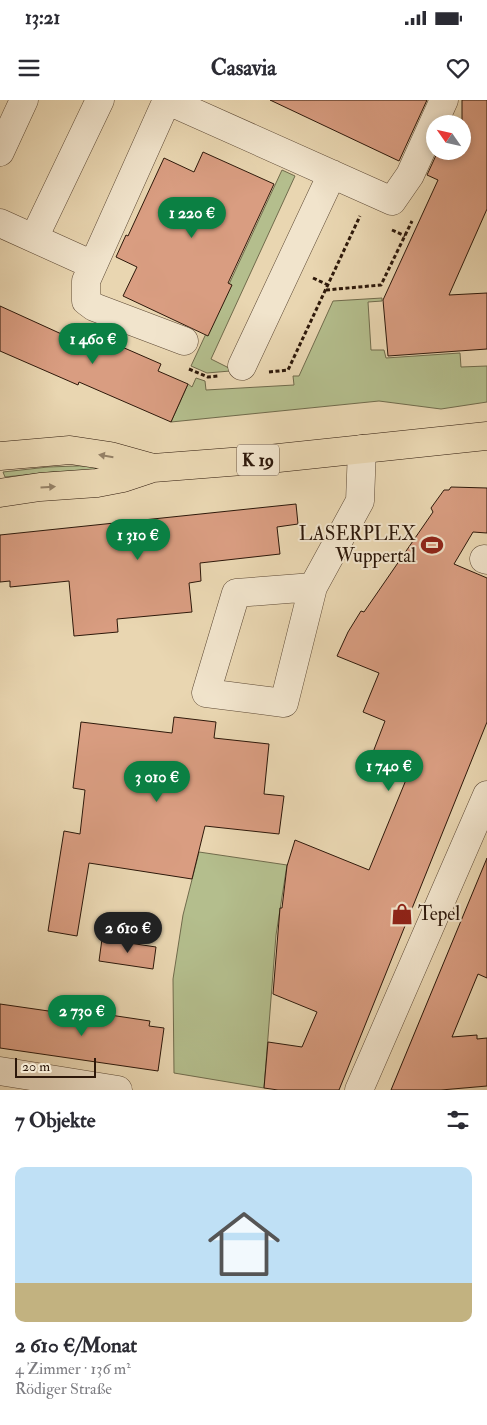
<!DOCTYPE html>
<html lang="de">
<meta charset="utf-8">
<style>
body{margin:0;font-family:"IM FELL Double Pica",serif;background:#f7f7f7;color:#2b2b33;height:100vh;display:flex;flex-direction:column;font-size:19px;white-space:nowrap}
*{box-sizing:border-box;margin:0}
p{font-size:16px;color:#7c7c81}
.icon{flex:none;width:28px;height:28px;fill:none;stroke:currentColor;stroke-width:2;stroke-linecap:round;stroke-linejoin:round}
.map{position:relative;height:990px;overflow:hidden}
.sheet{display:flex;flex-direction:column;background:#fff;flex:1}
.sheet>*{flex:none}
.needle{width:32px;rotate:304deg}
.controls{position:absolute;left:426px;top:15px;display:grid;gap:10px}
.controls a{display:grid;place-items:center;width:45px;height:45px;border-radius:50%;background:#fff;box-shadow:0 2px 8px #0003;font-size:25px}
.scale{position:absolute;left:15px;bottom:12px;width:81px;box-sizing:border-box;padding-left:5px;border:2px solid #2d180a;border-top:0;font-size:14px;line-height:18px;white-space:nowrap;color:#2d180a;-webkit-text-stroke:4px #f1e4cc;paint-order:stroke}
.price{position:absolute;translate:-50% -42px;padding:0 11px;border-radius:18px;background:#0b8043;color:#fff;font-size:16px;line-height:32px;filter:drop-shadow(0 1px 2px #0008)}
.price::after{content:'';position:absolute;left:50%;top:30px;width:15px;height:11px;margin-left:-8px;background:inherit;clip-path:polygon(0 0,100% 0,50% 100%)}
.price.current{background:#222;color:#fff}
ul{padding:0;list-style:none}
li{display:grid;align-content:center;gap:10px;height:265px;padding:0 15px}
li+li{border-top:1px solid #e1e1e2}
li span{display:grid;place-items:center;height:155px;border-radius:10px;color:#555}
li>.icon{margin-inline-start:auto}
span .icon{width:90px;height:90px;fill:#fffc;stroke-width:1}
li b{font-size:21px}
h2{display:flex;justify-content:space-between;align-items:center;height:60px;padding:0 15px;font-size:21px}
.status{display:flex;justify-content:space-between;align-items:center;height:35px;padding:0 25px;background:#fff;direction:ltr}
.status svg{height:14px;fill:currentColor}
header{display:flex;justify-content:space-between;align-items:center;height:65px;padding:0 15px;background:#fff;font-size:22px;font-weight:700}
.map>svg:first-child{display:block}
</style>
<div class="status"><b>13:21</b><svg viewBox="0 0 49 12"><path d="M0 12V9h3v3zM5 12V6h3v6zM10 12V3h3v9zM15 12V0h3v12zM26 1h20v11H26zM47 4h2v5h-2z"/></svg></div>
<header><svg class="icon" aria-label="menu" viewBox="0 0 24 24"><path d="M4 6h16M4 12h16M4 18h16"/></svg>Casavia<svg class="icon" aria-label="heart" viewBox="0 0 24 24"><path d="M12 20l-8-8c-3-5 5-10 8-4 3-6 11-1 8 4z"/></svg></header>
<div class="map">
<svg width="487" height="990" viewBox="0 0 487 990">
<rect width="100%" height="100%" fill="#e9d6b1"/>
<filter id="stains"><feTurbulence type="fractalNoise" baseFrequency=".004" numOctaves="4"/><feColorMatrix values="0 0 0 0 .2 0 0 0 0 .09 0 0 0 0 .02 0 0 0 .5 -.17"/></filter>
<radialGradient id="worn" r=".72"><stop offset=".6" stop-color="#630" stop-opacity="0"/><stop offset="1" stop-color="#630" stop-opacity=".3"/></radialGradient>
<path fill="#b4be8d" stroke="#706b4c" d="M282,70L295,76L211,259L231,269L230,271L207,273L191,266Z
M382,198V201L368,202L371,250H384L386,258L460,253L461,267L487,266V302L441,309L379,301L171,322L188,284L192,287L196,278L205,281L206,290L294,285L293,276H299L333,201Z
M105,365L104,370L52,372L5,377L3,372L48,367Z
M199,752L287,765L276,835L264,988L174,973L173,879L183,815Z"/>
<path fill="#d99d81" stroke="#2d180a" d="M270,0H427L399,61Z
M462,0H487V109L449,195L487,193V249L388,256L383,200L438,80L427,75L438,51H462Z
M203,52L274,84L228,183L232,185L208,236L123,196L137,167L116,157L126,135L128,136L164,58L194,72Z
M0,206L101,252L106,240L161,264L158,271L188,284L171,322L79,282L78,285L0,251Z
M451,387L487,388V433L473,432L454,464L487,478V622L339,990H278L264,988L268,942L302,947L317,912L273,894L280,808H282L287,766L295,740L369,770L408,675L370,660L385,621L363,612L379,573L337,556L348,532L361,511L364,512L433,412L431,408L444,390H449Z
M296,404L298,424L277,427L280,454L200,463L201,481L189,483L192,512L117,519L118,532L74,536L69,481L10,487V481L0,482V435Z
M174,617L216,622L214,638L269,644L264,694L284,696L279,734L205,726L192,779L89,763L77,836L48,831L64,731L80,734L85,690L73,688L81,622L172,633Z
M487,758V878L478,874L452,937L477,935V939L487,938V986L441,990H391Z
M102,839L156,847L153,869L99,861Z
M0,904L90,917V912L150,921L149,926L164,928L158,971L0,948Z"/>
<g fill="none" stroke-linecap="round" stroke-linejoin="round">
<g stroke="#5c4834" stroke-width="29">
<path id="minor" d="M166,0L392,101L410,75L444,0
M167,0L86,181V201L94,207L184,241
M0,52L24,0
M0,123L93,165
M34,138L100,0
M242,266L332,74
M484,459L487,460
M313,487L236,493L206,593L284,603L313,487L360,401L362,349
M0,971L118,990
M359,990L487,695"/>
</g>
<g stroke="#2d180a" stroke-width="29">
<path id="major" d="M0,356L70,350L110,356L153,368
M0,393L40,387L97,383L123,378L153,368L269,359L487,336"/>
</g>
<path stroke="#2d180a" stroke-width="3" stroke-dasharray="4 2.5" stroke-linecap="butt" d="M392,130L405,136
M313,178L328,185
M326,190L381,185L412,121
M189,269L208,277L218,276
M269,272L288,270L360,116"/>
<use href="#minor" stroke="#f1e4cc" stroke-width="28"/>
<use href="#major" stroke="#e9d6b1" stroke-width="28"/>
</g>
<defs><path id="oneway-solid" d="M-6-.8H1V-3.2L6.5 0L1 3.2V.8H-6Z" transform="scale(1.25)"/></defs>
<g fill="#948066">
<use href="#oneway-solid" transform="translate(106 356) rotate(-170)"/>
<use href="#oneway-solid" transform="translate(48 387) rotate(-4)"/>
</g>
<defs>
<g id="stadium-bare" transform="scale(1.725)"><path d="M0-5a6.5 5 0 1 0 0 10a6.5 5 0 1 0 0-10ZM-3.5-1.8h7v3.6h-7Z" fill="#8f2418" stroke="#f1e4cc" stroke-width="2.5" paint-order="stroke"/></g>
<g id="shop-bare" transform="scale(1.725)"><path d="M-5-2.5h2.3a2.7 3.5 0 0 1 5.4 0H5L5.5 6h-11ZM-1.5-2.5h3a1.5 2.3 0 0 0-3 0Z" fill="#8f2418" stroke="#f1e4cc" stroke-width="2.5" paint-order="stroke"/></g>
</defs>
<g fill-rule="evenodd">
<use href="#stadium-bare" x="432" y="445"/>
<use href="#shop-bare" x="402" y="814"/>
</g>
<g text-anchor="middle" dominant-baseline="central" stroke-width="4" stroke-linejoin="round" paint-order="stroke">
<rect fill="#f1e4cc" stroke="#685544" stroke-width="1" x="237" y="344.5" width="42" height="31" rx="4"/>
<g font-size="18" font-weight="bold" fill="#2d180a">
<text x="258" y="360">K 19</text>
</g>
<g font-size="19" fill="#2d180a" stroke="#f1e4cc" text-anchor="end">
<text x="416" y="434">LASERPLEX<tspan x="416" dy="22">Wuppertal</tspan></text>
<text x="418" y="814" text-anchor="start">Tepel</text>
</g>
</g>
<rect width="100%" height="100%" filter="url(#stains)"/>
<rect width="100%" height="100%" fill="url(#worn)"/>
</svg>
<div class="controls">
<a><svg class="needle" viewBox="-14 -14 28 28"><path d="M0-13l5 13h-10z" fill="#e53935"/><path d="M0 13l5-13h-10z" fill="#7c7c81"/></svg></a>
</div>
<div class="scale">20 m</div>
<b class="price" style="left:192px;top:139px">1 220 €</b>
<b class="price" style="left:93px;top:265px">1 460 €</b>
<b class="price" style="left:138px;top:461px">1 310 €</b>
<b class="price" style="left:389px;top:692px">1 740 €</b>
<b class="price" style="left:157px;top:703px">3 010 €</b>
<b class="price current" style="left:128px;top:854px">2 610 €</b>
<b class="price" style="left:82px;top:937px">2 730 €</b>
</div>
<section class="sheet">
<h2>7 Objekte<svg class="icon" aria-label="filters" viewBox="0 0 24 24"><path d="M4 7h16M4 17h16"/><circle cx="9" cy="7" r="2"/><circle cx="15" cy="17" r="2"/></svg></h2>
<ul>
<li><span style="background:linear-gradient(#bfe0f5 75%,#c2b280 0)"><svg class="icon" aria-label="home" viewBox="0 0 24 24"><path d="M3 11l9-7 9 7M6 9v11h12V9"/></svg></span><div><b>2 610 €/Monat</b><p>4 Zimmer · 136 m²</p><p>Rödiger Straße</p></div></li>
</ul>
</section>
